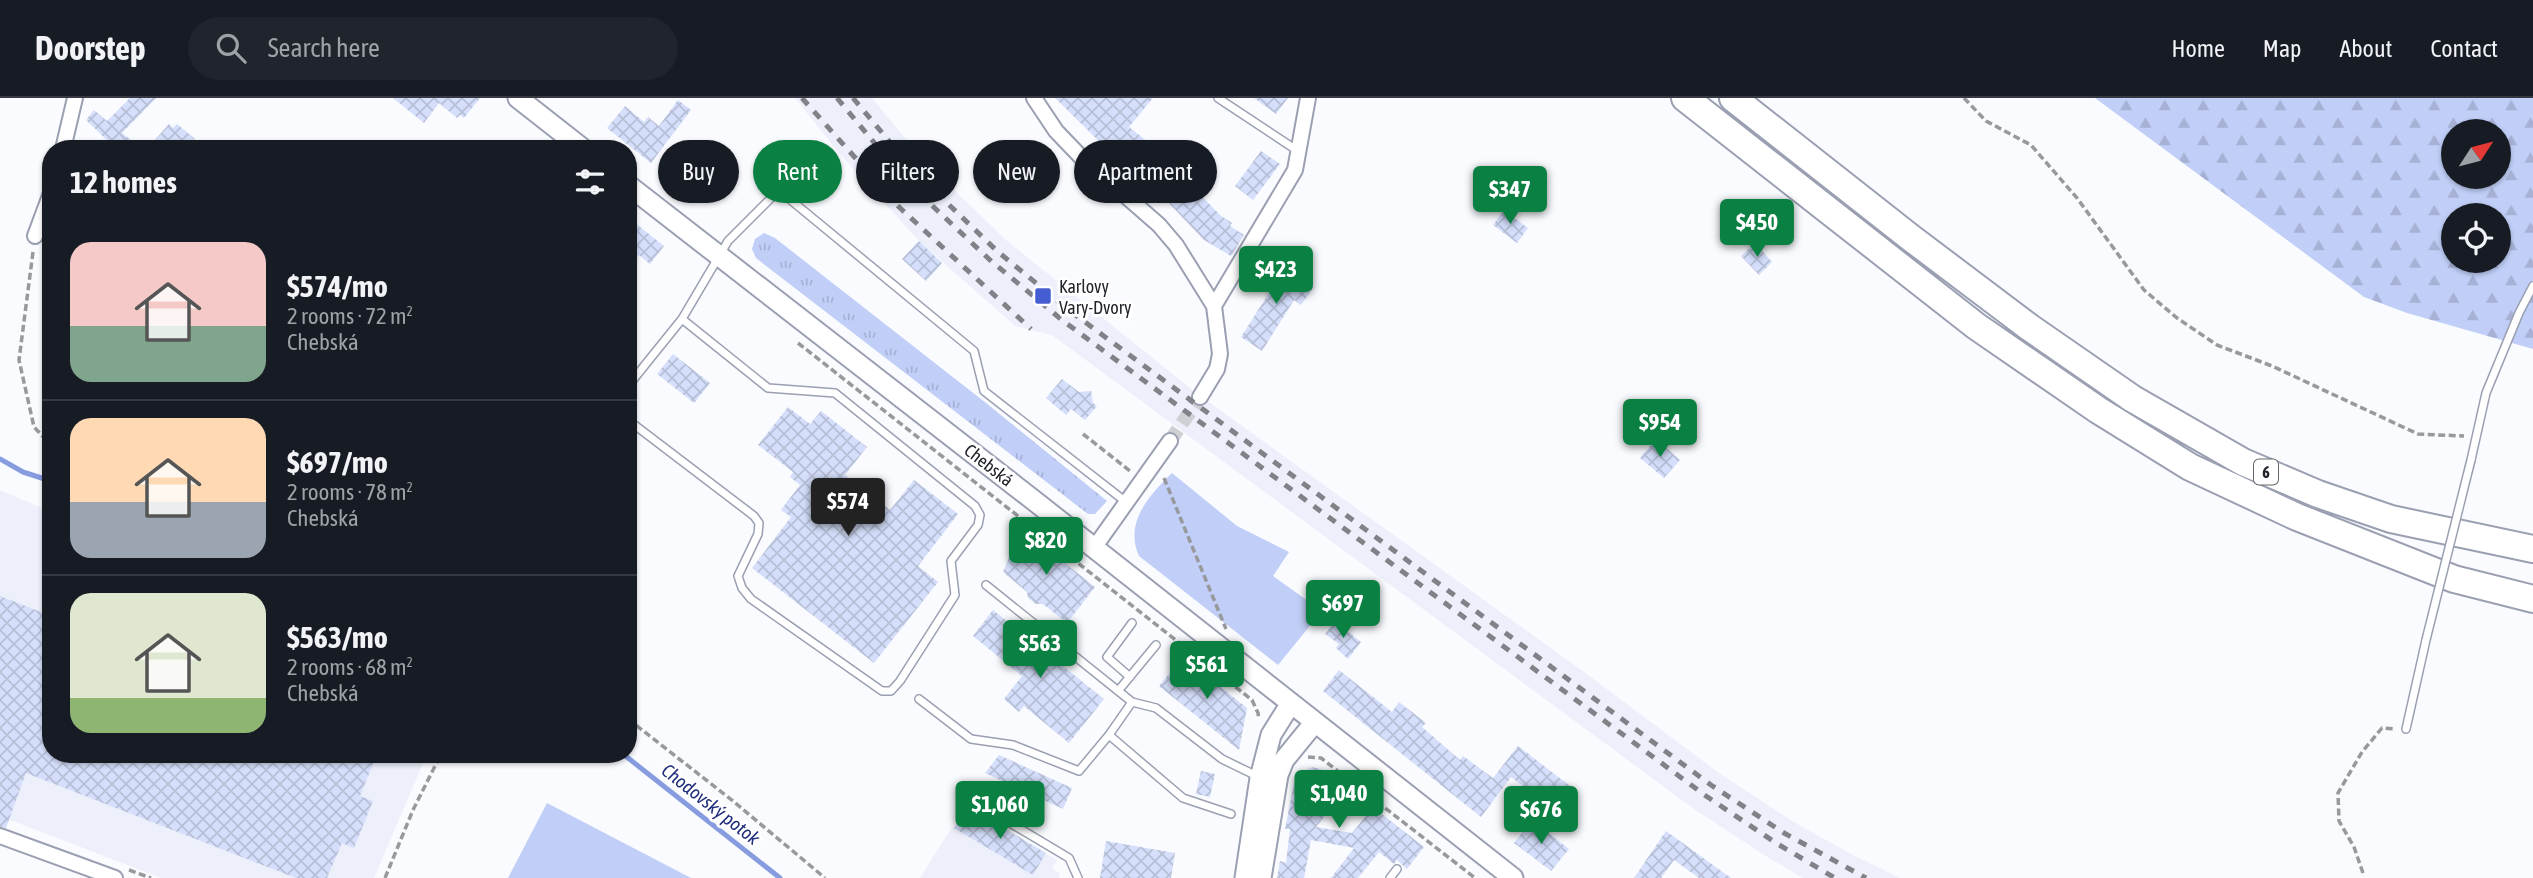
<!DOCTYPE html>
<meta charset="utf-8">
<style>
body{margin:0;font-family:"Asap Condensed",sans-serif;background:#20242c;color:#f1f3f6;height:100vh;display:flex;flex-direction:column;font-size:26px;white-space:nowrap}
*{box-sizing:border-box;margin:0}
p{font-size:23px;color:#9ea1a6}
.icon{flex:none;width:38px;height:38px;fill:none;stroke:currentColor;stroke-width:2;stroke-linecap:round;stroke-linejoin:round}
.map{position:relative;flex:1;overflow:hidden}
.drawer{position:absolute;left:42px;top:42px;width:595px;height:623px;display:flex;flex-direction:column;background:#171b24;border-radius:28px;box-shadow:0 2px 5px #0004}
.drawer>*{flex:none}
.guide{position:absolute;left:658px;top:42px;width:665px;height:63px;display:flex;gap:14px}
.needle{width:46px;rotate:54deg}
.controls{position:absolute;left:2441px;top:21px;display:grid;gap:14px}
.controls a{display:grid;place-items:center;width:70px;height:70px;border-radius:50%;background:#171b24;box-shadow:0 2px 5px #0004;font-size:35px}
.price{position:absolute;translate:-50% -60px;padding:0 16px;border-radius:7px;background:#0b8043;color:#fff;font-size:23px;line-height:46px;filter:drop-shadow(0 2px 4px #0008)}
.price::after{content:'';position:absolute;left:50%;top:42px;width:21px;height:16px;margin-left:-10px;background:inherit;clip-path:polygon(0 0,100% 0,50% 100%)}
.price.current{background:#222;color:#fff}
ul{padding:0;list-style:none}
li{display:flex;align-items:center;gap:21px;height:175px;padding:0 28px}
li+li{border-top:2px solid #363941}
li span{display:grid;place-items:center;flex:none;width:196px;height:140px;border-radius:21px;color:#555}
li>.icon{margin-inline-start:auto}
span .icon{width:84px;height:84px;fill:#fffc;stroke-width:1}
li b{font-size:30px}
h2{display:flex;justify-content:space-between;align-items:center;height:84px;padding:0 28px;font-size:30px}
.pill{padding:0 24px;border-radius:32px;background:#171b24;box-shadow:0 2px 5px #0004;font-size:24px;line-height:63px}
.pill.current{background:#0b8043;color:#fff}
header{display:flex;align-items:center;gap:42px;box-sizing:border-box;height:98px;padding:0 35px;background:#171b24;border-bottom:2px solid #363941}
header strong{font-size:33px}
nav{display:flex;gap:38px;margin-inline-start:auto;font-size:24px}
.search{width:490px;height:63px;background:#20242c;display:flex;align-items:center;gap:18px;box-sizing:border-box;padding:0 24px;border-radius:38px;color:#9ea1a6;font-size:26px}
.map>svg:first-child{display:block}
</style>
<header>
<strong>Doorstep</strong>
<div class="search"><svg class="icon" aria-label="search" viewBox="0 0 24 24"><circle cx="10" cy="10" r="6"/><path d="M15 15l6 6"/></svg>Search here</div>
<nav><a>Home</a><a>Map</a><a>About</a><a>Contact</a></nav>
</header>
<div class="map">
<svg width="2533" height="780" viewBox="0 0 2533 780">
<defs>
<pattern id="grass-tufts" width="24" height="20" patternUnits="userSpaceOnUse" patternTransform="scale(1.75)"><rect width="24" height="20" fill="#c1cff8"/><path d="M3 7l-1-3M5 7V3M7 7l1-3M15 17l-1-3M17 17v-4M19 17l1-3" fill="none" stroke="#a6b1d5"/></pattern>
<pattern id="forest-firs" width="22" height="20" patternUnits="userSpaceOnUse" patternTransform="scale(1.75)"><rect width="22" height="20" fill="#c1cff8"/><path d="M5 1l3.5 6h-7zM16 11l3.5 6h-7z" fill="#a6b1d5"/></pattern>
<pattern id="building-cross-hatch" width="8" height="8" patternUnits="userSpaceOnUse" patternTransform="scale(1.75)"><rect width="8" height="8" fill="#d5dffb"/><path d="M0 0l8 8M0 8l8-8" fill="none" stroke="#b7bfd7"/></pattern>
</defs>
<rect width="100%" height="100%" fill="#f9fbfe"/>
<path fill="#edf0fb" d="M795,0H872L925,64L1006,142L1195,294L1580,571L1719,675L1792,723L1851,756L1900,780H1803L1769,760L1694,711L1052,237L1015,228L919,143L839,55Z
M0,392L51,414V656H427L374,780H161L0,718Z
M968,709L1057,762L1052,770L1060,776L1059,780H920L952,729L954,730Z"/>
<path fill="url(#grass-tufts)" d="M764,135L775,140L986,305L1107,403L1095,416H1088L756,160L752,151L755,141Z"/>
<path fill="url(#forest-firs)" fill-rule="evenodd" d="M2095,0H2533V251L2407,215L2364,199ZM2454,33H2499V79H2454ZM2454,117H2499V163H2454Z"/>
<path fill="#c1cff8" d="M1172,375L1237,428L1289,454L1273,478L1322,513L1278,567L1139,458C1124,425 1149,397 1172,375Z
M547,705L691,780H508Z"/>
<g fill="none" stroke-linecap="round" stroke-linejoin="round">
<path stroke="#869cde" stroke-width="5" d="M0,361L23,374L51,383
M623,656L780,780"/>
</g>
<path fill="url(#building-cross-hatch)" d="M130,0H156L122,35L143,51H121L113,44L111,46L86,22L94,12L107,23Z
M393,0H480L464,20L460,17L457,20L439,5L424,25Z
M1055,0H1153L1129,29L1163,56L1159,62L1184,86L1187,83L1221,118L1232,125L1230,128L1244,137L1231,158L1204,142L1165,101L1113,57Z
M1254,0H1288L1276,16Z
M678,2L691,12L651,65L607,30L625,8L644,24L648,19L659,28Z
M169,26L173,30L177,26L195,41L187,51H147Z
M1261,53L1280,66L1253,102L1235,88Z
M1504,112L1528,130L1517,145L1493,127Z
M634,124L664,148L650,166L639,157L628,171V131Z
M919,143L942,165L926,183L902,161Z
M1755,145L1772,164L1759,177L1741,158Z
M1280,167L1314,189L1301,207L1294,202L1262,253L1241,239L1274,187L1269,184Z
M673,256L710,285L694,305L657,276Z
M1062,281L1079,294L1091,293L1093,305L1097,308L1085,322L1071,311L1066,317L1046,300Z
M788,309L810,326L821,313L867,349L845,377L890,412L914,382L958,416L918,468L938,484L874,565L752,470L791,419L781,412L800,387L790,379L793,374L758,347Z
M1656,341L1680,362L1664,380L1640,360Z
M1021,430L1095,489L1067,525L1043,506H1036L1028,500L1027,494L1003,474Z
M0,498L46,516L43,522L51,525V656H377L360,698L373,703L354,750L342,745L327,780H296L26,675L6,730L0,729Z
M993,512L1104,601L1069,645L1024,608L1019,614L1004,601L1022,578L973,538Z
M1335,523L1361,544L1348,561L1336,550L1339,546L1325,536Z
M1183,559L1247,610L1239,652L1159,588Z
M1339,572L1392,614L1399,604L1426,625L1422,629L1460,662L1463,658L1493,680L1518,648L1574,691L1572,695L1556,713L1511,679L1481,719L1323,593Z
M999,657L1072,690L1063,711L985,675Z
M1312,669L1327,673L1347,689L1316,729L1352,735L1373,709L1424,749L1407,771L1397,762L1394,766L1379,754L1358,780H1331L1354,750L1311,742L1304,780H1277L1280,763L1286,765L1290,731H1285L1294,685L1298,677Z
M1201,673L1215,676L1210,699L1196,696Z
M968,709L1046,755L1033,777L954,730Z
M1532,722L1569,751L1551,773L1514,745Z
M1666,733L1731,780H1699L1674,762L1661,780H1634Z
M1106,743L1175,755L1171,780H1100Z"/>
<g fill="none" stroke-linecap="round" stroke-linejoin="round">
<path stroke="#ced0d4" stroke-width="14" stroke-dasharray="14 7" stroke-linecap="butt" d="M1170,343L1200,299"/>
<g stroke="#9aa0b2" stroke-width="10">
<path id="lane" d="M1218,0L1298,53
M628,288L682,221
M628,322L754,418L759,425L758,436L738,478L742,490L751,501L882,593H891L900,583L955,497L951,463L978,427L980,417L975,408L835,295L768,290L682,221L728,143L774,97L787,99L974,253L984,293L1126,404
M2471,362L2486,295L2519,215L2533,188
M986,487L1132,604L1156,610L1222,661L1259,679
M1130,579L1107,559L1132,525
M1118,593L1156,547
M919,601L971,641L1013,647L1079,673L1109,637L1132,604
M2406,631L2426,542
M1109,637L1183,700L1231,716
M980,707L1069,760L1078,780
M1390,780L1397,771"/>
</g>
<g stroke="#9aa0b2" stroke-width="18">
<path id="street" d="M1034,0L1056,33L1080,58L1159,127L1176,147L1214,208L1220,256L1217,271L1200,299
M63,51L75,0
M35,138L51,95
M1214,208L1295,72L1308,0
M1094,450L1170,343
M0,738L115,780"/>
</g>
<g stroke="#9aa0b2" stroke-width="23">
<path id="secondary" d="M518,0L583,51
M628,87L1032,401L1513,780
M1245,780L1260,680L1271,637L1291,605
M1261,780L1278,677L1284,662L1315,624"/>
</g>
<g stroke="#9aa0b2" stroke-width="30">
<path id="highway" d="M1685,0L1976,228L2098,312L2190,369L2297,419L2454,481L2533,501
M1733,0L1911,140L2029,229L2133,301L2243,364L2318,396L2391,421L2533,451"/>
</g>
<path stroke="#97999d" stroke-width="3.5" stroke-dasharray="7 3.5" stroke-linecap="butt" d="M1964,0L1986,23L2031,47L2077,100L2144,192L2177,220L2217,247L2272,268L2418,336L2464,338
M33,154L19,262L34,329L51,347
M798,245L1252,602L1258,615L1259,621
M1083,336L1130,373
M1164,380L1226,531
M628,621L733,703L825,780
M1308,659L1321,660L1475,780
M129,772L151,780
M2363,775L2354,749L2339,723L2338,695L2362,654L2382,630L2396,631
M385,780L413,712L441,656"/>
<use href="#lane" stroke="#fff" stroke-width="7"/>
<use href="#street" stroke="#fff" stroke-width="14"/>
<use href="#secondary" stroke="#fff" stroke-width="19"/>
<use href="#highway" stroke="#fff" stroke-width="26"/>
<path stroke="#808287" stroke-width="5" stroke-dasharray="9 9" stroke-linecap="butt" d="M802,0L899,109L1031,231
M837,0L906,83L990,162L1062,222L1706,698L1776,745L1835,780
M853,0L915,74L997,153L1070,213L1711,687L1784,735L1866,780"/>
<g stroke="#9aa0b2" stroke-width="10" stroke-linecap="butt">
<path id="lane-bridge" d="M2426,542L2471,362"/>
</g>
<use href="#lane-bridge" stroke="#fff" stroke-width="7"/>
</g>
<rect fill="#445dd1" stroke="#fff" stroke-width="2.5" x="1034" y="189" width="18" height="18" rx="3.5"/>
<g text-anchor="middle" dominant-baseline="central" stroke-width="6" stroke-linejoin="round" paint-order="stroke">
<rect fill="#fff" stroke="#64656a" stroke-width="2" x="2254" y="361.5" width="24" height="25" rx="5"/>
<g font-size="16" font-weight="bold" fill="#21232a">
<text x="2266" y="374">6</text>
</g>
<g font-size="18" fill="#21232a" stroke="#fff" text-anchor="start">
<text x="1059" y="188">Karlovy<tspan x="1059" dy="21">Vary-Dvory</tspan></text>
</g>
<g font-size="18" fill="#21232a" stroke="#fff">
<text transform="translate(989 367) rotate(38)">Chebská</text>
</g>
<g font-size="19" font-style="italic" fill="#202e7b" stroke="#fff">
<text transform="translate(711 706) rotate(38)">Chodovský potok</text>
</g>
</g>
</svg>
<div class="controls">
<a><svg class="needle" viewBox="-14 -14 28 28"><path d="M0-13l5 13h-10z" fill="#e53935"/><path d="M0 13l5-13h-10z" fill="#9ea1a6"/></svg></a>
<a><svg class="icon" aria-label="locate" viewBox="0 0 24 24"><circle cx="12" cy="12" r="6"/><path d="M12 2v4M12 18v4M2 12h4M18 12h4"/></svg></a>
</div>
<b class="price" style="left:1510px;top:128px">$347</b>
<b class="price" style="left:1757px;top:161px">$450</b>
<b class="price" style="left:1276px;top:208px">$423</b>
<b class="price" style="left:1660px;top:361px">$954</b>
<b class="price current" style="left:848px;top:440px">$574</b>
<b class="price" style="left:1046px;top:479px">$820</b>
<b class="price" style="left:1343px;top:542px">$697</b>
<b class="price" style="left:1040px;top:582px">$563</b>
<b class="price" style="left:1207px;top:603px">$561</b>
<b class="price" style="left:1339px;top:732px">$1,040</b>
<b class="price" style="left:1000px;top:743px">$1,060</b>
<b class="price" style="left:1541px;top:748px">$676</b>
<div class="guide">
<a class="pill">Buy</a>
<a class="pill current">Rent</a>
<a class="pill">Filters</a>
<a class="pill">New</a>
<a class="pill">Apartment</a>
</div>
<section class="drawer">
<h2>12 homes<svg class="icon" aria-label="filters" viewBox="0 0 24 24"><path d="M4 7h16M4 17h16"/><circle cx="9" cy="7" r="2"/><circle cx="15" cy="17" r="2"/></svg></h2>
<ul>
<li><span style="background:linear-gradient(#f6c9c9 60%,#7fa58c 0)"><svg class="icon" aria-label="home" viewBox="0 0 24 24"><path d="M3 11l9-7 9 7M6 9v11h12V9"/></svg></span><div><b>$574/mo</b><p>2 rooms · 72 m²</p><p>Chebská</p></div></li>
<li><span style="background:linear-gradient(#ffd9b3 60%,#9aa5b1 0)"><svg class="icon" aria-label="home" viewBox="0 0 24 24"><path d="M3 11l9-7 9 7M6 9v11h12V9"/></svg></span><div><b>$697/mo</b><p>2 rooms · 78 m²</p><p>Chebská</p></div></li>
<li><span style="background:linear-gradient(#dfe7d0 75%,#8fb573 0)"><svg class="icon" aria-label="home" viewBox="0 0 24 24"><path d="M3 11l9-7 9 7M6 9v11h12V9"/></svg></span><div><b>$563/mo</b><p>2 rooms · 68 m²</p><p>Chebská</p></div></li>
</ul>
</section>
</div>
